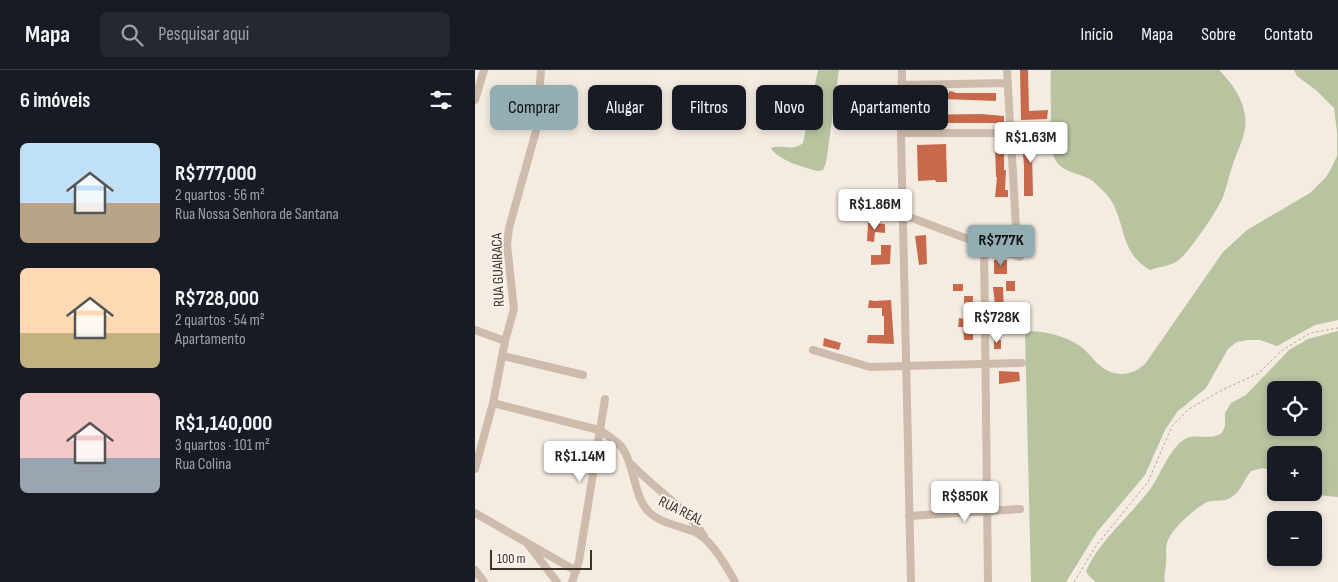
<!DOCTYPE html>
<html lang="pt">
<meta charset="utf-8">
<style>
body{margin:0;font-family:"Sofia Sans Condensed",sans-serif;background:#242831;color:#f1f3f6;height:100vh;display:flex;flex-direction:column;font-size:19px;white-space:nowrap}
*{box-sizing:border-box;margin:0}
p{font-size:16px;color:#9ea1a6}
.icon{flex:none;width:28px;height:28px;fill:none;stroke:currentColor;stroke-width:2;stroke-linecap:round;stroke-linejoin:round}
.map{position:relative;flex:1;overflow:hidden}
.drawer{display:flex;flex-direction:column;background:#171b24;width:475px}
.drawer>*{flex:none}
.top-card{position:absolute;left:15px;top:15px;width:475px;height:45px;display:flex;gap:10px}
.controls{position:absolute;left:792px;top:311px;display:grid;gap:10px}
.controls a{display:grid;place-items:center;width:55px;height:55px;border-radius:8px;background:#171b24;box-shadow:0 2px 8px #0003;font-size:25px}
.scale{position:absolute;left:15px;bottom:12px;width:102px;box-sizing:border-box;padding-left:5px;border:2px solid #3b302b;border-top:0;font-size:14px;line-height:18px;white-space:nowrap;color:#3b302b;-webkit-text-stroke:4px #fbf5ee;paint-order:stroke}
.price{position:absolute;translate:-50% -42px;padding:0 11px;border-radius:5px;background:#fff;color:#222;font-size:16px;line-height:32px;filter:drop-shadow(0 1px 2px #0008)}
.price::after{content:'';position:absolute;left:50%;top:30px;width:15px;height:11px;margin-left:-8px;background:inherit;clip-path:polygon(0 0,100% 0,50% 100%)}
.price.current{background:#92aeb2;color:#111}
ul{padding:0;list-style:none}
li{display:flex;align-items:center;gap:15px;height:125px;padding:0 20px}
li span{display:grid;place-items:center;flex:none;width:140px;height:100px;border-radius:8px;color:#555}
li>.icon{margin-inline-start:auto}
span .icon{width:60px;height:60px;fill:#fffc;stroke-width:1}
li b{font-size:21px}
h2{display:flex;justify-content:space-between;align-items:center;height:60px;padding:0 20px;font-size:21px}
.pill{padding:0 18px;border-radius:8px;background:#171b24;box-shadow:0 2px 8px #0003;font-size:18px;line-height:45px}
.pill.current{background:#92aeb2;color:#111}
header{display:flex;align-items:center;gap:30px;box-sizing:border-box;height:70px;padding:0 25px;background:#171b24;border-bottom:1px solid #363941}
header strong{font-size:24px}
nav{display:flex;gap:28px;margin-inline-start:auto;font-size:18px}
.search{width:350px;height:45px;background:#242831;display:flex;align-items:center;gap:12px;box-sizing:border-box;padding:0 18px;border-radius:8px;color:#9ea1a6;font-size:19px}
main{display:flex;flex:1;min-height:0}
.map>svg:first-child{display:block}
</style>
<header>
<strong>Mapa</strong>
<div class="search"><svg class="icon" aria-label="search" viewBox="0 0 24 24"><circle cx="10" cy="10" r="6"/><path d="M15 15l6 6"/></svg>Pesquisar aqui</div>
<nav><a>Início</a><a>Mapa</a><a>Sobre</a><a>Contato</a></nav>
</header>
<main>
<section class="drawer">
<h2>6 imóveis<svg class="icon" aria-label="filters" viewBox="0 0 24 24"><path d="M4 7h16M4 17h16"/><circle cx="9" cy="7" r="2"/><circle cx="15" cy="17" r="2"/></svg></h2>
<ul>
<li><span style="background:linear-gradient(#bfe0f5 60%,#b9a48a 0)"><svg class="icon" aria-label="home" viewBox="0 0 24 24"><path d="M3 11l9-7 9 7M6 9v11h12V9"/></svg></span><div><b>R$777,000</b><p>2 quartos · 56 m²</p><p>Rua Nossa Senhora de Santana</p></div></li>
<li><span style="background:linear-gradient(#ffd9b3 65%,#c2b280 0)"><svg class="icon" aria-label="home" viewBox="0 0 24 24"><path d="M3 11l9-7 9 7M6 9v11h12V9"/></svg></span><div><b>R$728,000</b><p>2 quartos · 54 m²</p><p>Apartamento</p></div></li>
<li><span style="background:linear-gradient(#f6c9c9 65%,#9aa5b1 0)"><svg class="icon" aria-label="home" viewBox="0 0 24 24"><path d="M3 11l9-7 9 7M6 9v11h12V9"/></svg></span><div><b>R$1,140,000</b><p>3 quartos · 101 m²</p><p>Rua Colina</p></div></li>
</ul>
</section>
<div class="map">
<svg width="863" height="512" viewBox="0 0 863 512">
<rect width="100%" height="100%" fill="#f4ebe1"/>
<path fill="#b8c4a0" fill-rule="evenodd" d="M343,0H364L351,93L348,100L343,101C330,98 302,90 296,78C307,74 317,82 328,73Z
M576,0H744C756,12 768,28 770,46C773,62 763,79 758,94C754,105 752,116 748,127C742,141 713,185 701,192C694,196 683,197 675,200C644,182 652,155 635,129C631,123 624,117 619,112C607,102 585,104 579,87C576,81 574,71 574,65C573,59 576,52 576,46C576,30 575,15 576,0Z
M819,0H863V250L840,255L802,276L785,270H773L762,272L753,279L731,318L702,342L690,360L670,405L622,462L591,512H556L550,261C569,261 589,265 605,276C612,281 616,287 622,293C637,307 654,308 670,294L748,182L772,160L835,123L851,107L857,97L862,86V62L859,38L842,21L822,6Z
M863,261V427L822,423L839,422V385H801V402L788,398L776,401C769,409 767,420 758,426C750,433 741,429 732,432C719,439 696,459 692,473C690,480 692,486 691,493C691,500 688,505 690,512H621L614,506L611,501C625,470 653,448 673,422C686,406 691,384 707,371C719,361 734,372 747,363L750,356V343L756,333L771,325L814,280L833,269ZM801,320H839V358H801Z"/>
<path fill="#c8694b" d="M545,0H553L554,41L573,40L572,49L546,50Z
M474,21L480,22V23H521V31L469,29V31L441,30L442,24L474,23Z
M506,44L529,46V53H442V45Z
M573,72L572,81H557L558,126H549V96L547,73Z
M471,74L472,112H461L460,110L443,111L442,75Z
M529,75V100H531L530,120H533V127H520L522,107H521L520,76Z
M393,153L410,154V163L400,162L399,172L392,171Z
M451,165L452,194L444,195L440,166Z
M406,175H416L415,194L396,195V185H406Z
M519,190H532V204H519Z
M531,211H540V221H531Z
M478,214H488V221H478Z
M518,217H528L529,242L521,243Z
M489,226H498L497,259H498V270H489L488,257H483L484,248L489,249Z
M394,230L399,231L416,230L419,274L392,273L393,265H409V246H407V238H393Z
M547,244V255H541L540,245Z
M349,268L366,273L364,280L348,276Z
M519,270H526V279H519Z
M524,301L544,302L545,311L524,314Z"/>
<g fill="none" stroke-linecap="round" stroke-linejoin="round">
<path stroke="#b9a596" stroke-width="1" stroke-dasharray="2.5 2.5" stroke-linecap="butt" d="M599,512L621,476L673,412L697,356L714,339L747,320L784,303L806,281L835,263L863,258"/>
<path stroke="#cdbbac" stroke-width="8" d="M427,0L426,63L436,512
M428,15L532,13
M0,30L9,0
M426,63H572
M394,132L509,175L545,187L541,157L532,0
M509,175L513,512
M0,260L30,271
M338,280L395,297L547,293
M28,286L108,305
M18,333L124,360C132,365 143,371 148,379C160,397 159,428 174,442C185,453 205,456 220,462C236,469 252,497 260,512
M157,395C181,420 210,437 229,466
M0,399L18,333L30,271L39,239L32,175L34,158L61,61L66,0
M0,443L101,501
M434,446L545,439
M52,473L82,512
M0,500L9,512
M97,512L104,491L130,329"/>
</g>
<g text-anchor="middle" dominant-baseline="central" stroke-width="4" stroke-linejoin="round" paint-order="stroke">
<g font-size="15" fill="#3b302b" stroke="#fbf5ee">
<text transform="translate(23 200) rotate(-92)">RUA GUAIRACA</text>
<text transform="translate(206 441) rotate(26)">RUA REAL</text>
</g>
</g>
</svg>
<div class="controls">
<a><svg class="icon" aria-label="locate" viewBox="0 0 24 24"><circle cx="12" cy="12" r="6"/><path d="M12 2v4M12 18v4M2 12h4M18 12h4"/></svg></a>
<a>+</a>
<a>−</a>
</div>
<div class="scale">100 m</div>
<b class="price" style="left:556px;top:94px">R$1.63M</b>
<b class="price" style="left:400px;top:161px">R$1.86M</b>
<b class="price current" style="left:526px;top:197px">R$777K</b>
<b class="price" style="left:522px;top:274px">R$728K</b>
<b class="price" style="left:105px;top:413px">R$1.14M</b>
<b class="price" style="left:490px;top:453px">R$850K</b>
<div class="top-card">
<a class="pill current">Comprar</a>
<a class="pill">Alugar</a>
<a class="pill">Filtros</a>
<a class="pill">Novo</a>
<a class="pill">Apartamento</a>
</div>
</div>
</main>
